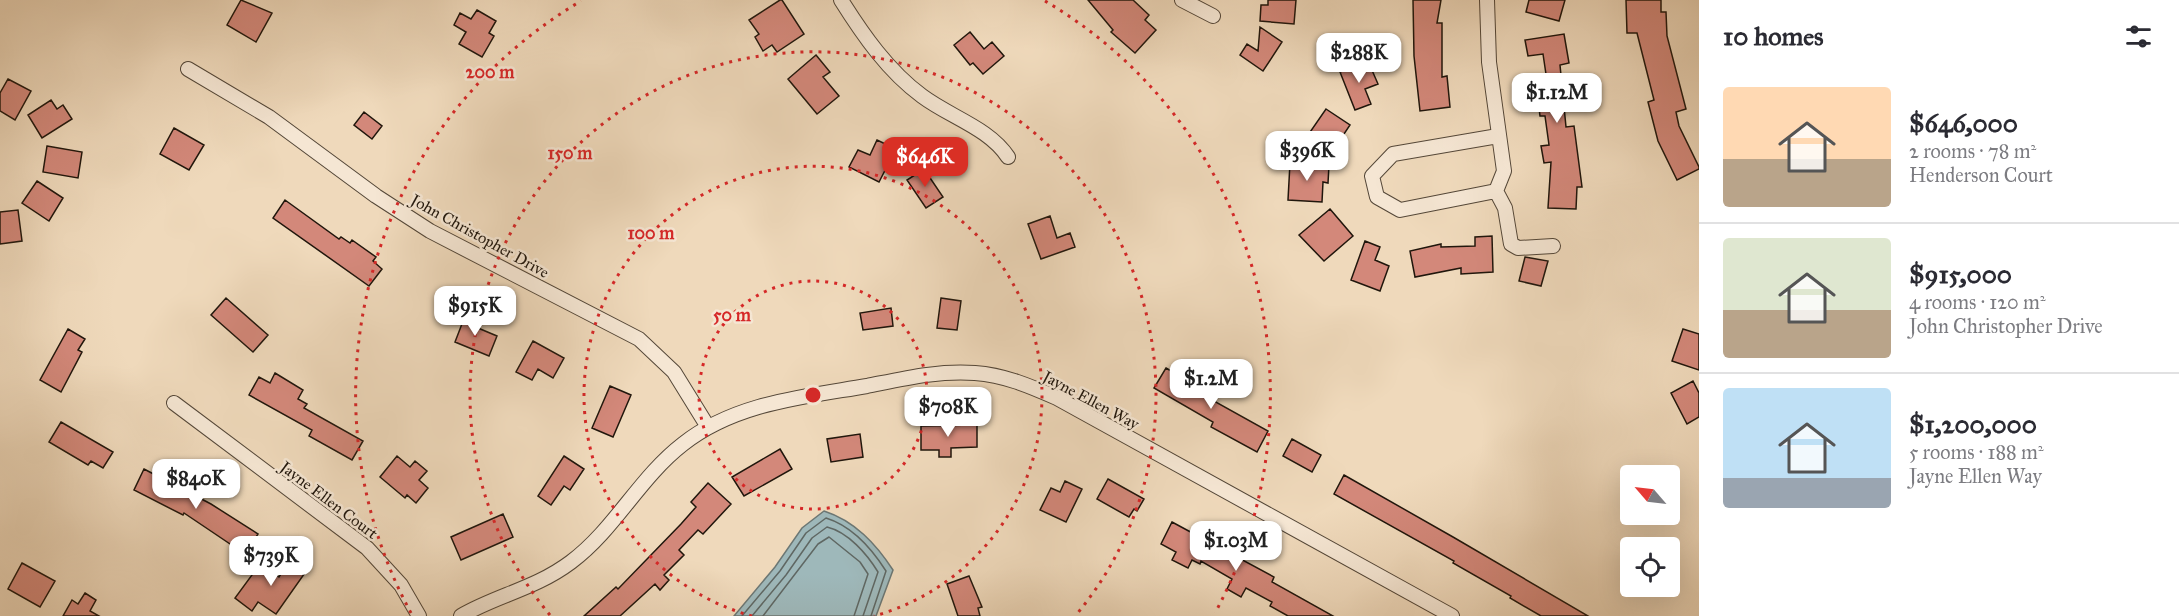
<!DOCTYPE html>
<meta charset="utf-8">
<style>
body{margin:0;font-family:"IM FELL Great Primer",serif;background:#f7f7f7;color:#2b2b33;height:100vh;display:flex;flex-direction:column;font-size:22px;white-space:nowrap}
*{box-sizing:border-box;margin:0}
p{font-size:20px;color:#7c7c81}
.icon{flex:none;width:33px;height:33px;fill:none;stroke:currentColor;stroke-width:2;stroke-linecap:round;stroke-linejoin:round}
.map{position:relative;flex:1;overflow:hidden}
.sheet{display:flex;flex-direction:column;background:#fff;width:480px}
.sheet>*{flex:none}
.needle{width:39px;rotate:298deg}
.controls{position:absolute;left:1620px;top:465px;display:grid;gap:12px}
.controls a{display:grid;place-items:center;width:60px;height:60px;border-radius:6px;background:#fff;box-shadow:0 6px 24px #0002;font-size:30px}
.price{position:absolute;translate:-50% -51px;padding:0 14px;border-radius:12px;background:#fff;color:#222;font-size:20px;line-height:39px;filter:drop-shadow(0 2px 3px #0008)}
.price::after{content:'';position:absolute;left:50%;top:36px;width:18px;height:14px;margin-left:-9px;background:inherit;clip-path:polygon(0 0,100% 0,50% 100%)}
.price.active{background:#d93025;color:#fff}
ul{padding:0;list-style:none}
li{display:flex;align-items:center;gap:18px;height:150px;padding:0 24px}
li+li{border-top:2px solid #e1e1e2}
li span{display:grid;place-items:center;flex:none;width:168px;height:120px;border-radius:6px;color:#555}
li>.icon{margin-inline-start:auto}
span .icon{width:72px;height:72px;fill:#fffc;stroke-width:1}
li b{font-size:26px}
h2{display:flex;justify-content:space-between;align-items:center;height:72px;padding:0 24px;font-size:26px}
main{display:flex;flex:1;min-height:0}
.map>svg:first-child{display:block}
</style>
<main>
<div class="map">
<svg width="1699" height="616" viewBox="0 0 1699 616">
<rect width="100%" height="100%" fill="#efd9bb"/>
<filter id="stains"><feTurbulence type="fractalNoise" baseFrequency=".00333" numOctaves="4"/><feColorMatrix values="0 0 0 0 .2 0 0 0 0 .09 0 0 0 0 .02 0 0 0 .5 -.17"/></filter>
<radialGradient id="worn" r=".72"><stop offset=".6" stop-color="#630" stop-opacity="0"/><stop offset="1" stop-color="#630" stop-opacity=".3"/></radialGradient>
<path fill="#9eb8ba" stroke="#6c7774" stroke-width="1.5" d="M824,511C855,521 876,544 893,570L876,616H734L775,567L802,528Z"/>
<g fill="none" stroke-linecap="round" stroke-linejoin="round">
<path stroke="#5f6763" stroke-width="1.5" d="M742,616L780,571L806,533L826,518C852,526 872,549 886,571L871,616
M752,616L786,575L812,538L827,527C848,532 867,554 878,572L863,616
M763,616L818,544L829,537L860,562L868,574L854,616"/>
</g>
<path fill="#d3887a" stroke="#20160c" stroke-width="1.5" d="M241,0L272,13L256,42L227,25Z
M780,0H782L804,34L777,52L772,45L763,51L755,37L759,34L749,20Z
M1088,0H1133L1149,15L1145,20L1156,30L1135,53L1111,32L1113,30Z
M1268,0H1296L1294,24L1260,21L1261,5H1268Z
M1413,0H1441L1437,23H1442V77L1447,76L1450,107L1420,111L1414,56Z
M1529,0H1565L1559,21L1526,12Z
M1626,0H1661V12H1666L1667,36L1686,109L1676,112L1679,126L1699,167V169L1677,180L1658,141L1648,102L1654,100L1637,33H1627Z
M477,10L496,21L489,33L494,36L482,57L459,44L466,32L454,25L460,13L471,19Z
M1260,27L1282,42L1263,71L1240,55L1247,44L1258,51Z
M970,32L984,49L992,42L1004,56L983,74L973,63L970,65L954,45Z
M1564,34L1569,63L1560,65L1566,127L1574,126L1582,187H1577L1576,209L1548,208L1551,162L1544,163L1541,146L1549,145L1545,116H1540L1536,82L1547,81L1543,54L1528,56L1525,40Z
M816,55L830,72L823,77L839,96L817,114L788,79Z
M1368,61L1378,84L1365,89L1371,104L1355,110L1340,72Z
M8,79L31,91L15,120L0,111V93Z
M51,100L57,109L63,105L72,119L42,138L28,115Z
M1326,109L1350,125L1332,152L1308,135Z
M364,112L382,126L372,139L354,125Z
M174,128L204,145L189,170L160,154Z
M877,140L896,149L879,182L849,167L858,150L870,155Z
M47,146L82,152L78,178L43,172Z
M1290,163L1329,165L1328,183L1323,182L1322,202L1288,200Z
M924,169L943,197L926,208L907,180Z
M37,181L63,198L49,221L22,203Z
M285,200L339,239L341,237L350,243L352,240L376,257L373,261L382,269L369,286L273,218Z
M1330,209L1353,236L1324,261L1299,235Z
M18,210L22,241L0,244V212Z
M1050,216L1057,238L1070,233L1075,247L1041,259L1028,224Z
M1492,236L1493,272L1461,274V268L1415,277L1410,251L1441,244V247L1475,246V237Z
M1365,241L1380,247L1375,260L1389,266L1380,291L1351,280Z
M1525,257L1548,261L1541,286L1519,281Z
M226,298L268,335L253,352L211,315Z
M941,298L961,301L957,330L937,328Z
M891,308L893,326L863,330L860,313Z
M465,316L480,322L478,328L497,336L489,356L455,342Z
M68,329L85,339L78,350L82,352L61,392L40,380Z
M1683,329L1699,334V370L1672,361Z
M533,341L564,358L553,378L538,369L532,380L516,372Z
M1166,368L1214,396L1212,400L1268,431L1257,452L1211,427L1213,422L1154,388Z
M275,373L303,390L298,399L307,404L304,408L363,441L352,460L309,436L312,430L249,395L259,377L270,383Z
M1693,381L1699,393V417L1687,424L1671,393Z
M610,386L631,395L613,437L592,428Z
M61,422L113,452L103,468L91,461L88,465L49,442Z
M977,425V447L951,448V457H939V450H921V426Z
M860,434L863,457L831,462L827,439Z
M1292,439L1321,455L1312,472L1283,456Z
M780,449L792,469L744,496L732,477Z
M397,456L410,467L415,461L427,471L419,480L428,488L416,503L407,495L405,498L380,477Z
M564,456L584,469L570,490L564,486L551,505L538,496Z
M144,469L211,504L258,534L245,554L184,513L183,515L134,490Z
M1344,475L1453,537L1588,616H1541L1510,598L1511,596L1453,563L1454,561L1334,494Z
M1108,479L1144,499L1137,511L1134,509L1129,517L1097,499Z
M1065,481L1082,489L1066,522L1040,510L1051,488L1060,492Z
M708,483L731,504L703,534L698,530L679,550L684,555L664,575L669,580L660,590L655,584L620,616H584L616,587L618,589L681,524L696,507L691,502Z
M503,514L513,537L461,560L451,537Z
M1172,522L1274,577L1272,582L1333,616H1288L1270,606L1272,602L1246,588L1241,597L1227,589L1232,579L1201,561L1200,564L1192,560L1188,568L1172,560L1176,552L1161,544Z
M291,559L307,570L276,614L258,602L252,611L235,598L260,564L279,577Z
M22,563L55,581L40,607L8,589Z
M969,576L982,607L978,608L980,616H958L947,584Z
M85,593L96,600L90,611L99,616H63L72,600L78,604Z"/>
<g fill="none" stroke-linecap="round" stroke-linejoin="round">
<g stroke="#544738" stroke-width="16">
<path id="street" d="M841,0C863,35 888,71 922,96C950,117 989,128 1008,157
M1182,0L1213,16
M1487,0L1489,62L1504,171L1496,191L1505,208L1511,244L1518,248L1553,246
M188,69L269,117L376,196L430,231L639,339L674,372L708,427
M1496,191L1400,210L1377,197L1372,176L1393,154L1498,136
M174,403L367,548L401,585L419,616
M461,616C497,595 535,589 571,562C615,529 639,478 683,444C735,403 803,397 867,386C902,379 939,370 975,373C1004,375 1030,386 1057,398L1452,616"/>
</g>
<use href="#street" stroke="#f5e6d3" stroke-width="14"/>
</g>
<g fill="none" stroke="#d62828" stroke-width="3" stroke-dasharray="3 6">
<circle cx="813" cy="395" r="114"/>
<path d="M752 616A229 229 0 1 1 874 616"/>
<path d="M550 615A343 343 0 1 1 1076 615"/>
<path d="M411 613A457 457 0 0 1 581 1M1045 1A457 457 0 0 1 1215 613"/>
</g>
<g text-anchor="middle" dominant-baseline="central" stroke-width="5" stroke-linejoin="round" paint-order="stroke">
<g font-size="16" fill="#20160c" stroke="#f5e6d3">
<text transform="translate(480 236) rotate(29)">John Christopher Drive</text>
<text transform="translate(1091 400) rotate(28)">Jayne Ellen Way</text>
<text transform="translate(329 500) rotate(37)">Jayne Ellen Court</text>
</g>
</g>
<circle cx="813" cy="395" r="9" fill="#d62828" stroke="#f5e6d3" stroke-width="3"/>
<g font-size="18" text-anchor="middle" font-weight="bold" fill="#d62828" stroke="#f5e6d3" stroke-width="5" stroke-linejoin="round" paint-order="stroke">
<text x="490" y="78">200 m</text>
<text x="570" y="159">150 m</text>
<text x="651" y="239">100 m</text>
<text x="732" y="321">50 m</text>
</g>
<rect width="100%" height="100%" filter="url(#stains)"/>
<rect width="100%" height="100%" fill="url(#worn)"/>
</svg>
<div class="controls">
<a><svg class="needle" viewBox="-14 -14 28 28"><path d="M0-13l5 13h-10z" fill="#e53935"/><path d="M0 13l5-13h-10z" fill="#7c7c81"/></svg></a>
<a><svg class="icon" aria-label="locate" viewBox="0 0 24 24"><circle cx="12" cy="12" r="6"/><path d="M12 2v4M12 18v4M2 12h4M18 12h4"/></svg></a>
</div>
<b class="price" style="left:1359px;top:84px">$288K</b>
<b class="price" style="left:1557px;top:124px">$1.12M</b>
<b class="price" style="left:1307px;top:182px">$396K</b>
<b class="price active" style="left:925px;top:188px">$646K</b>
<b class="price" style="left:475px;top:337px">$915K</b>
<b class="price" style="left:1211px;top:410px">$1.2M</b>
<b class="price" style="left:948px;top:438px">$708K</b>
<b class="price" style="left:196px;top:510px">$840K</b>
<b class="price" style="left:1236px;top:572px">$1.03M</b>
<b class="price" style="left:271px;top:587px">$739K</b>
</div>
<section class="sheet">
<h2>10 homes<svg class="icon" aria-label="filters" viewBox="0 0 24 24"><path d="M4 7h16M4 17h16"/><circle cx="9" cy="7" r="2"/><circle cx="15" cy="17" r="2"/></svg></h2>
<ul>
<li><span style="background:linear-gradient(#ffd9b3 60%,#b9a48a 0)"><svg class="icon" aria-label="home" viewBox="0 0 24 24"><path d="M3 11l9-7 9 7M6 9v11h12V9"/></svg></span><div><b>$646,000</b><p>2 rooms · 78 m²</p><p>Henderson Court</p></div></li>
<li><span style="background:linear-gradient(#dfe7d0 60%,#b9a48a 0)"><svg class="icon" aria-label="home" viewBox="0 0 24 24"><path d="M3 11l9-7 9 7M6 9v11h12V9"/></svg></span><div><b>$915,000</b><p>4 rooms · 120 m²</p><p>John Christopher Drive</p></div></li>
<li><span style="background:linear-gradient(#bfe0f5 75%,#9aa5b1 0)"><svg class="icon" aria-label="home" viewBox="0 0 24 24"><path d="M3 11l9-7 9 7M6 9v11h12V9"/></svg></span><div><b>$1,200,000</b><p>5 rooms · 188 m²</p><p>Jayne Ellen Way</p></div></li>
</ul>
</section>
</main>
